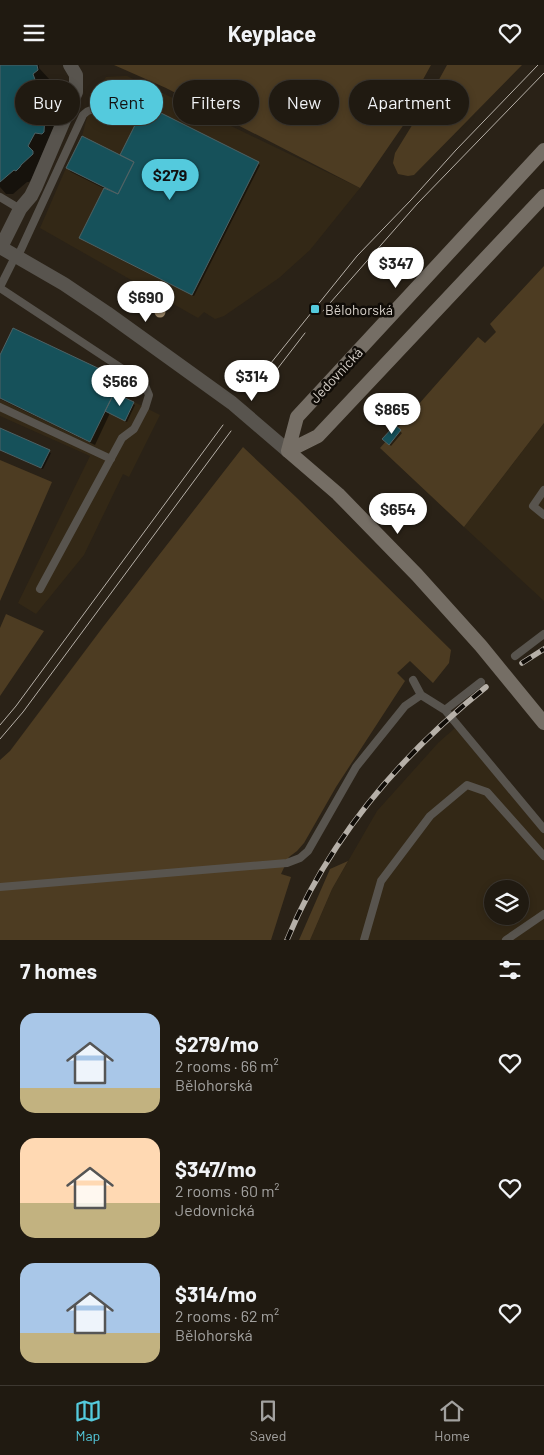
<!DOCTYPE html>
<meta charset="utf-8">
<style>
body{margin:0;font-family:Barlow,sans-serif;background:#28231a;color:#f1f3f6;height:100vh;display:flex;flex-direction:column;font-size:19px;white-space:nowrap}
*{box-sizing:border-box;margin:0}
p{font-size:16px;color:#a2a19f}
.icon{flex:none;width:28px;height:28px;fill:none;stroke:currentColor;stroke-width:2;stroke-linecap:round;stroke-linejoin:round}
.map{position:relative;height:875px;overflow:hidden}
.panel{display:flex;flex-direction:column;background:#201a11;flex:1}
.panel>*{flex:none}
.top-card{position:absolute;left:15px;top:15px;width:515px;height:45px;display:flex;gap:10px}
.controls{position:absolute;left:484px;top:815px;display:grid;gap:10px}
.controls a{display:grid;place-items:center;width:45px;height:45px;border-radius:50%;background:#201a11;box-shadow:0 2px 8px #0003,0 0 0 1px #3d3831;font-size:25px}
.price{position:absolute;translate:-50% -42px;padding:0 11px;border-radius:18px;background:#fff;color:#222;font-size:16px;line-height:32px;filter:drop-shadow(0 1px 2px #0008)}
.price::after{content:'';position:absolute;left:50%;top:30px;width:15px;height:11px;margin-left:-8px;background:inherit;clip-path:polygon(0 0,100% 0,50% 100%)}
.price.on{background:#54cadd;color:#111}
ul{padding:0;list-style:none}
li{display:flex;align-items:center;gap:15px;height:125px;padding:0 20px}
li span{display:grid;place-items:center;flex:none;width:140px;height:100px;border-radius:15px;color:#555}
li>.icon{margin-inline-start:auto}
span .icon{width:60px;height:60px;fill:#fffc;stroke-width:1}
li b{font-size:21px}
h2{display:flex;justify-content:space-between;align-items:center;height:60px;padding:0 20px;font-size:21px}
.chip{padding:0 18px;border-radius:22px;background:#201a11;box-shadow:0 2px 8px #0003,0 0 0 1px #3d3831;font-size:18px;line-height:45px}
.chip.on{background:#54cadd;color:#111}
header{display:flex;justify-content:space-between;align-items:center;height:65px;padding:0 20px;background:#201a11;font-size:22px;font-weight:700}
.tabs{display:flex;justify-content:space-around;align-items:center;height:70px;border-top:1px solid #3d3831;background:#201a11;font-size:14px;color:#a2a19f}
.tabs a{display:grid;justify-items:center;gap:2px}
.tabs .on{color:#54cadd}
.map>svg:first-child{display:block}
</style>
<header><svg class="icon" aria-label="menu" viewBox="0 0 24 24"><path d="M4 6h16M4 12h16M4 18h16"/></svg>Keyplace<svg class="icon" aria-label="heart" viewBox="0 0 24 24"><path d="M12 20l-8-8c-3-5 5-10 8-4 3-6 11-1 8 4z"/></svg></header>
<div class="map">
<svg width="544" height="875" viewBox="0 0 544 875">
<rect width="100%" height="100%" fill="#2a2217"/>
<path fill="#332816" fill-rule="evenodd" d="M127,11L360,123L310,185L279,213L224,251L215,254L204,247L198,253L40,163L66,103L82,71L92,34L106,12Z
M0,333L90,377L105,346L125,356L134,337L160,350L129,412L123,409L84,490L36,549L18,538L90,391L0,351Z
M544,358V536L464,462Z
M455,663L544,769V875H310L332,824L377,746L438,678ZM492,824H520V851H492Z"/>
<path fill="#4d3c22" d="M114,0H431L420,20L417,33L409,52L360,123L166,23Z
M447,0H522L414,110L408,111L398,109L393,98L395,88L430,31Z
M544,201V358L464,462L380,383L478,272L485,278L496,267L490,259Z
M243,382L297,433L451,585L449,598L433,618L410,596L397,608L405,616L336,722L304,778L297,786L289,792L281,809L291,812L271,875H0V695L10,686L103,562Z
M0,395L52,417L0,536Z
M6,549L44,566L0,631V563Z
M348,796L332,824L310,875H299L330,804Z"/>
<path fill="#0007" d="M0,0H39V3L50,15V17L44,21L46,26L58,39L57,55L40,94L45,99L44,101L32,112V114L29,117H27L13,129H6L0,122Z
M116,39L118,41L113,48L102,40Z
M146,41L260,100L194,231L80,173L105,124L71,107L67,103L125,94Z
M0,293L120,316L124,320L119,331L135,340L127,357L110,348L95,380L0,334Z
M395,362L402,368L391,381L384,374Z
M0,365L49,387L51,388L43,404L0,385Z"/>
<path fill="#16515a" stroke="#4e6164" d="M0,0H37L38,5L33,9L38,23H45L46,25L45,42L47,44V49L45,50L44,67L42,69L35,68L28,81L33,86V89L21,100L20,102L16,106L14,105L0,117Z
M105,29L117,38L110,47L99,39Z
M145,40L259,97L192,230L79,173L104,123L118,129L134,97L120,90Z
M82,71L134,97L118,129L66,103Z
M13,263L121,314L90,377L0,333V290Z
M114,328L134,337L125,356L105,346Z
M395,360L401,365L389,380L382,374Z
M0,363L50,385L41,403L0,385Z"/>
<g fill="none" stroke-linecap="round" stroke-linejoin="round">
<path stroke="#58544e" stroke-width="8" d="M0,132L20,144
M18,191L83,50C89,44 92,44 100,47
M0,222L16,190
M0,223L144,318L149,330L145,343L134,364L122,373L40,524
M0,342L111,394
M544,425L533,441L544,450
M515,591L544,569
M413,615L421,630L445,645L544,764
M445,645L481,617
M0,822L287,798L300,793L308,786L356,702L405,641L421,630
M364,875L381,816L430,751L467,720L487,727L544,791
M506,875L544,849"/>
<path stroke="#58544e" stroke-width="14" d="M0,182L64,219L107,248L232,338L288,386
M1,182L20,144L31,131L36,121L76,27V10L70,0"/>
<path stroke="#756e65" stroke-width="14" d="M288,386L297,352L544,85
M288,386L338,429L417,510L481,581L544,658
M288,386L318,371L544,131"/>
<path stroke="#b6b0a8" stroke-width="1" d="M323,246L417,139L544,8
M254,319L357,191L411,135L456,85L538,0
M261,325L305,268
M0,660L16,641L223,360
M0,674L23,647L231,366"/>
<g stroke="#b6b0a8" stroke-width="5.5">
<path id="rail" d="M522,598L544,584
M287,875C329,773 401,690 486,622"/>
</g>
<use href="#rail" stroke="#100c07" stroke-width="4" stroke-dasharray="11" stroke-linecap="butt"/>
</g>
<circle fill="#9f896a" cx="160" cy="247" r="5.5"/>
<rect fill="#54cadd" stroke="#100c07" stroke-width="2" x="310" y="239" width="10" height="10" rx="2.5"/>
<g text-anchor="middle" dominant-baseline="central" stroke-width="5" stroke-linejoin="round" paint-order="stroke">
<g font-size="14" fill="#d9d3cc" stroke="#100c07" text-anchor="start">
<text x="325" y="244">Bělohorská</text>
</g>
<g font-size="14" fill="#d9d3cc" stroke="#100c07">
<text transform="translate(336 310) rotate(-47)">Jedovnická</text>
</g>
</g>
</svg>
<div class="controls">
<a><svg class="icon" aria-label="layers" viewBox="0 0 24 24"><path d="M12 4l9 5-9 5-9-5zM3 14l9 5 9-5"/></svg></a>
</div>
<b class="price on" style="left:170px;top:136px">$279</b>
<b class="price" style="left:396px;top:224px">$347</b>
<b class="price" style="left:146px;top:258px">$690</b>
<b class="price" style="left:252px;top:337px">$314</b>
<b class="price" style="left:120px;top:342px">$566</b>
<b class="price" style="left:392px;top:370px">$865</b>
<b class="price" style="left:398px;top:470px">$654</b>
<div class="top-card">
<a class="chip">Buy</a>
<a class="chip on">Rent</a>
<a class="chip">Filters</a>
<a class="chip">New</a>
<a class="chip">Apartment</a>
</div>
</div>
<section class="panel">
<h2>7 homes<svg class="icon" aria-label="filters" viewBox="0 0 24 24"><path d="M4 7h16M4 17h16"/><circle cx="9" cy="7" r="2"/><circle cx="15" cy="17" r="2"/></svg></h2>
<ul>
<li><span style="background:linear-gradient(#a9c7e8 75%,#c2b280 0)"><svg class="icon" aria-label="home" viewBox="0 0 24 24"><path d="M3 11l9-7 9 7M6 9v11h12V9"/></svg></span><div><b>$279/mo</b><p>2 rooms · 66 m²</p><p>Bělohorská</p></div><svg class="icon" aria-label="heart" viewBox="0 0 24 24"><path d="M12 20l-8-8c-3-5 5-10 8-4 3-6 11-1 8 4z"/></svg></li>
<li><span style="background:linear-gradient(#ffd9b3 65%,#c2b280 0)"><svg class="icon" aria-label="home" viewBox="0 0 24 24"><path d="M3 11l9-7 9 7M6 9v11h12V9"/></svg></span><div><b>$347/mo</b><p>2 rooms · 60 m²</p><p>Jedovnická</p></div><svg class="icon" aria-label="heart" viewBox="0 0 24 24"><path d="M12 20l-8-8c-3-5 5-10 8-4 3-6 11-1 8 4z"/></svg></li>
<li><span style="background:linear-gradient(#a9c7e8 70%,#c2b280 0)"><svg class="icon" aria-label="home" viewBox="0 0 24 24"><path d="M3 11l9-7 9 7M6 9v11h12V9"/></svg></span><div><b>$314/mo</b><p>2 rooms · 62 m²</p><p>Bělohorská</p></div><svg class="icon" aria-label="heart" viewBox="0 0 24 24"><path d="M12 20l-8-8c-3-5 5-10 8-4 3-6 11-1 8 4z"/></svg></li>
</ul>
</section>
<nav class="tabs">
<a class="on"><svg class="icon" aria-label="map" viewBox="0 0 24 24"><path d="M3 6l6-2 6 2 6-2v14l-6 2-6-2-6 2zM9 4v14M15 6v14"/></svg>Map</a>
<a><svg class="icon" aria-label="saved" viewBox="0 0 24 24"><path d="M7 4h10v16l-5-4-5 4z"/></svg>Saved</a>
<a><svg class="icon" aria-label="home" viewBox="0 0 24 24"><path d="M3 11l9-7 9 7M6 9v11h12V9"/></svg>Home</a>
</nav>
